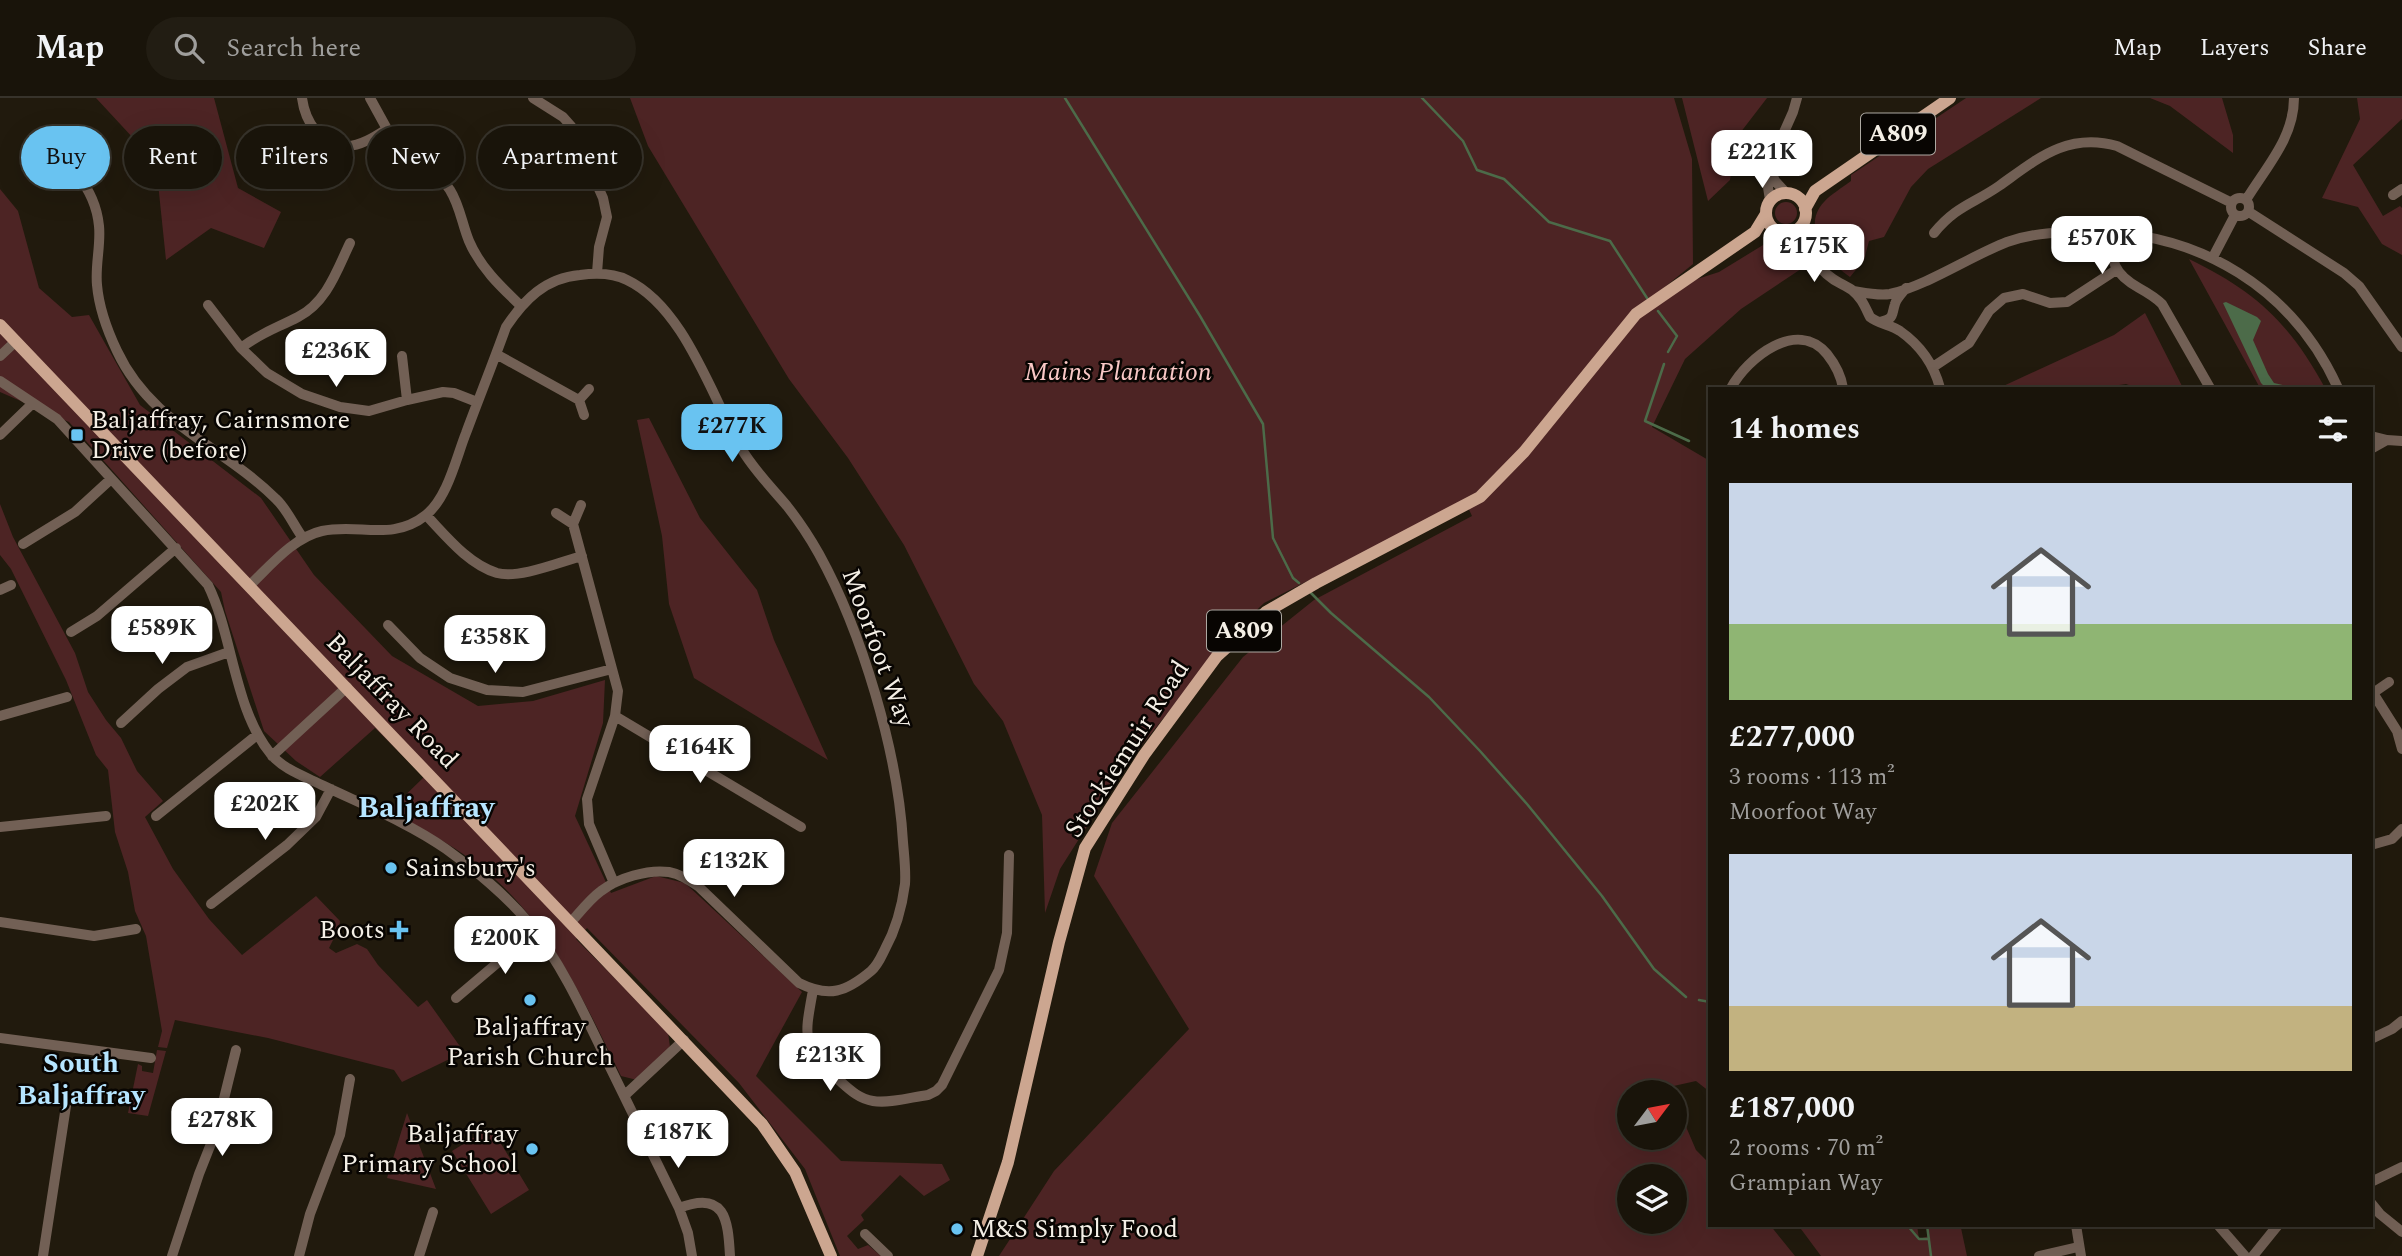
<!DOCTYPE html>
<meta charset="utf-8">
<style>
body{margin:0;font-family:Spectral,serif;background:#221d13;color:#f1f3f6;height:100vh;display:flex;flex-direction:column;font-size:26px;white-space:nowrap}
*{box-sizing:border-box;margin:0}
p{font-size:23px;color:#9f9e9c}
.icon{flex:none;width:38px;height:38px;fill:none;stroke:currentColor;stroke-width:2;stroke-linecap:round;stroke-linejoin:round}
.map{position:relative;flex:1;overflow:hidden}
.details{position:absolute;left:1708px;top:289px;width:665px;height:840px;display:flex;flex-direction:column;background:#19140a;border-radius:0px;box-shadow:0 7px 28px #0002,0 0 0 2px #37332b}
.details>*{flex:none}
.banner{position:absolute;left:21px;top:28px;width:665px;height:63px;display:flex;gap:14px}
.needle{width:46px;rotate:58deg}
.fabs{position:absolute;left:1617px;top:982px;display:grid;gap:14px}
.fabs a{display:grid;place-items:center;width:70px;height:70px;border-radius:50%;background:#19140a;box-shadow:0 7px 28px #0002,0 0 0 2px #37332b;font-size:35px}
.price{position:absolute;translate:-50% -60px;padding:0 16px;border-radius:14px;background:#fff;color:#222;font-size:23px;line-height:46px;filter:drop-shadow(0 2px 4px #0008)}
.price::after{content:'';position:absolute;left:50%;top:42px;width:21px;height:16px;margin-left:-10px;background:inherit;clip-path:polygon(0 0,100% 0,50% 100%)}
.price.active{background:#69c3f1;color:#111}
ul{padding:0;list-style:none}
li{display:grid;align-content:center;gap:14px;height:371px;padding:0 21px}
li span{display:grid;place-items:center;height:217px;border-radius:0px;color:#555}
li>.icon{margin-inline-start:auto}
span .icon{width:126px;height:126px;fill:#fffc;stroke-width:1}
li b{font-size:30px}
h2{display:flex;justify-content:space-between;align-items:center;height:84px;padding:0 21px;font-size:30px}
.pill{padding:0 24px;border-radius:32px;background:#19140a;box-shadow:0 7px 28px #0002,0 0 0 2px #37332b;font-size:24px;line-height:63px}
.pill.active{background:#69c3f1;color:#111}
header{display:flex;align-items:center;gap:42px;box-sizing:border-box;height:98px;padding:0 35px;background:#19140a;border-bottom:2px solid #37332b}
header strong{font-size:33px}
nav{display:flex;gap:38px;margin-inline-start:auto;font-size:24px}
.search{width:490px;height:63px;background:#221d13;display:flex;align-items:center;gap:18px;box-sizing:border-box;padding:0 24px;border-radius:38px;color:#9f9e9c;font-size:26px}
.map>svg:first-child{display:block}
</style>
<header>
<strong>Map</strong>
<div class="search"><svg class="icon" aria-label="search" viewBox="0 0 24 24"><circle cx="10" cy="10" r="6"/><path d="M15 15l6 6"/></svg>Search here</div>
<nav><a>Map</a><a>Layers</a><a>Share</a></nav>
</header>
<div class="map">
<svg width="2402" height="1158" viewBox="0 0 2402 1158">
<rect width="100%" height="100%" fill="#211a0d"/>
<path fill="#4d2424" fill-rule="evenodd" d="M96,0H214L238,90L281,114L264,150L211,130L166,162L158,85L134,41Z
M630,0H1674L1692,61L1693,166L1660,193L1719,174L1768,144L1791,150L1801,171L1741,211L1685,261L1652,329L1710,363V994L1696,983L1669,989L1671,994H1629V1040H1675V1003L1696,1052L1710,1066V1127H1770L1795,1158H999L1054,1073L1189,931L1094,778L1112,725L1243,559L1314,502L1472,418L1465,403L1264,505L1228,540L1125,668L1060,771L1045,815L1042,717L1003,623L974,586L904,447L848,360L789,281L648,48ZM1629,1078H1675V1124H1629Z
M1682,0H1767L1737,39L1730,82L1708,103Z
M1966,0H2041L1928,71L1911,89L1884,139L1869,143L1864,162L1850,179C1828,164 1800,129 1824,104C1831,96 1842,90 1851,83V77Z
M2150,0H2222L2233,37V55L2170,8Z
M2357,0H2402V21L2353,67L2383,118L2400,108L2402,110V157L2382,146L2358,109L2322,100L2360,21Z
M0,91L18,113L39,190L72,219L89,217L140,307L261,400L314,477L392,558L478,608L533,603L605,582L603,625L575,718L611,795L656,778L685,785L802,894L756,978L841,1063L942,1066L950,1082L924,1098L900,1077L861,1117L864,1122L847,1138L858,1151L868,1147L881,1158H840L805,1071L739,985L587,830L576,841L668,934L670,949L637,982L621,978C583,901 547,819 477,766C449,745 419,729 389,713L424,679L375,630L320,679L296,663L264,633L225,513L221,494L69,324L0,294Z
M1775 115a11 11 0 1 1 22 0a11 11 0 1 1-22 0Z
M2189,161C2255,193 2290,225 2325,290H2260Z
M2145,215L2183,290H2137L2126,286L2100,290H1999L2114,237Z
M649,320L700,420L757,492L774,542L828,662L694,580L669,506L662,438L637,322Z
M0,406L13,439L75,555L88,594L106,622L121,640L137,673L163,703L145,719L173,771L209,821L242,857L316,798L340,823L339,830L329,850L336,855L357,846L367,851L378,867L418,909L427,902L464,954L402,984L394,972L268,940L175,922L167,950L158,949L162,933L146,838L135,813L128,774L115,734L108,672L96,657L66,582L11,471L0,457Z
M157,952L166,953L148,1018L128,1015L138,966L142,968V973L153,975Z
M407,1015L436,1091L387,1080Z
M491,1029L529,1092L491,1116L452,1053Z
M1798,1127H1917L1919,1141L1929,1138L1928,1127H1966L1961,1130L1967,1158H1821Z"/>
<path fill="#4c6b49" d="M2226,204L2257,219L2261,223L2253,242L2268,276L2274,285L2296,290H2266L2261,285L2223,205Z"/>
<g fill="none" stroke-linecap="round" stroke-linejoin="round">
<path stroke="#4c6b49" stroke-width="2.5" d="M1065,0L1200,218L1263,326L1273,440L1293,480L1299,485
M1422,0L1463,43L1477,72L1504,81L1549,124L1610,143L1647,200
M1658,213L1677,238L1668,254
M1664,266L1645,323L1689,343
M1311,495L1331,515L1429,599L1480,653L1527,706L1602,798L1654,871L1686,899
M1699,902L1710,904
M1907,1127L1919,1141H1929
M1927,1127L1931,1158"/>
<path stroke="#726055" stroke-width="10" d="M302,0C305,23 320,48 347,48C361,48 376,38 387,31L370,0
M533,0L563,19L571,28L603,100L607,119L599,149L597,175
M387,31C408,50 434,68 450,92C460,108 462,126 469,143C480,169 500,188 520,207
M35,41C67,63 95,87 99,128C101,147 95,167 97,187C99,210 107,232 117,253C151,326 223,348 276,401C287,411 294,428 303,440
M1769,68L1775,83L1786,95
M2393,97L2402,91
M2231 109a9 9 0 1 1 18 0a9 9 0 1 1-18 0Z
M1770,102L1767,83L1769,68L1793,14L1797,0
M2246,102C2266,69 2294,40 2294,0
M2249,114L2344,175L2359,188L2402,249
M1803,125C1803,147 1814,168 1833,181C1839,185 1846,188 1852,192C1862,200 1865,209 1870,219C1879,226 1891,227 1900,233C1920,247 1934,267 1940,290
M2110,134C2112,163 2112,175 2139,190C2148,195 2155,199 2162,206L2210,290
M1934,135C1956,108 1973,106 1999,88C2037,61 2067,34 2117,48L2232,105
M2213,159L2235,117
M1853,193C1865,195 1879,198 1890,196C1926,188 1971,158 2007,144C2035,134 2063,134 2092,134C2200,134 2293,191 2338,290
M208,207L241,250L267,275L302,296L340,309L369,313L407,302L443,294L454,295L477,304
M1880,224C1895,220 1891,218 1895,206C1896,201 1903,194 1906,190
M241,250C260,235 277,230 298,219C327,204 337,172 350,145
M496,256L579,302L584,317
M0,258L16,243
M402,258L407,302
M1933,269L1969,245L1989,213L2004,200L2023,196L2050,205L2067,204L2116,172
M0,283L57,321L208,487C233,538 234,610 270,655C282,671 306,679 324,688C364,707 409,725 446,751C476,773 505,796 529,825C562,866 584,915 607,963C631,1012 655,1061 679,1110L688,1135L692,1158
M1731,290C1747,260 1797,220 1827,256C1835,266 1841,278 1843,290
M579,302L589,291
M0,337L33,305
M2371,338L2387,342L2402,343
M2371,351L2387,342
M581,407L573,426L618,593L615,618L587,701L589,726L614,785
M556,415L573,426
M426,417C446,438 468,466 497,475C519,481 560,464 582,458
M23,446L75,414L111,381
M250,487C270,468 294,439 322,433C359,425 392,444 426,417C448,399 456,360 466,335C479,300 493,265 506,229C524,202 545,180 580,177C595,175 613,175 627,182C684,209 711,297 741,350C753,371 771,389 787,408C798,422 810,440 819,456C862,534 898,655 903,744C904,757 906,772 905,786C902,809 896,831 885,851C881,859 878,867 871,873C846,894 829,900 799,885L698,788C689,782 680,776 669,774C648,771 618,780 601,793C590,801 580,814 571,824
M0,492L11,487
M388,527L420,560L450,580L487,592L523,594L612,571
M71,534L97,518L176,450
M2373,595L2389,584
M2371,596L2373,595L2397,633L2402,651
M0,618L67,599
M615,618L801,729
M121,625L158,591L187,569L229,554
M272,658L347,589
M156,718L257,637
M0,729L106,718
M2371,747L2392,741L2402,731
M211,806L287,747L316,719L331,691
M0,824L94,838L136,831
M813,892C804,941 801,950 841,984C851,993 860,1001 873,1003C889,1006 912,999 928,997L936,993L942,987L999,872L1007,835L1009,757
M456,900L535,833
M0,940L151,960
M2371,941L2392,931L2402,923
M624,998L684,942
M2371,1084L2402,1069
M2371,1105L2380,1116L2402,1134
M679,1110C725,1092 728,1121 730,1158
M2076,1127L2081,1158
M2218,1127L2245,1158
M865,1136L888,1158
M43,1158L66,1008
M172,1158L199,1076L216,1033L236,952
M299,1158L310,1116L340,1037L350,981
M419,1158L433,1114
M2039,1158L2078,1149
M2253,1158L2278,1127"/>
<path stroke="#cca690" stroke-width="12" d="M1766 115a20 20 0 1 1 40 0a20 20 0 1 1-40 0Z
M1805,111L1815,93L1950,0
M0,227L762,1026L795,1074L831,1158
M977,1158L1008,1064L1059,844L1085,750L1144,657L1217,558L1266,514L1316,485L1480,399L1524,354L1636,216L1755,134L1766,116"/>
</g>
<g fill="#69c3f1" stroke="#080502" stroke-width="2.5">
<rect x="70" y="330" width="14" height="14" rx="3.5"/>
<circle cx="391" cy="770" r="7"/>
<path d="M395.5 821.5h7v7h7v7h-7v7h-7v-7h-7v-7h7z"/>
<circle cx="530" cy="902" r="7"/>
<circle cx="532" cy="1051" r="7"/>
<circle cx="957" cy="1131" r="7"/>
</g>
<g text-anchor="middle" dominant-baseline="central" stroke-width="5" stroke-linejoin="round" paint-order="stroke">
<g fill="#080502" stroke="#ada9a2" stroke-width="2">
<rect x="1861" y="15.5" width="74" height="41" rx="5"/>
<rect x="1207" y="512.5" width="74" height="41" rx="5"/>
</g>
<g font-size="24" font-weight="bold" fill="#f4efe6">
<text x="1898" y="36">A809</text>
<text x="1244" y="533">A809</text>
</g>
<g font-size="26" font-style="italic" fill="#f9c8c6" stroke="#080502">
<text x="1118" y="274">Mains Plantation</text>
</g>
<g font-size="26" fill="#f4efe6" stroke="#080502" text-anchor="start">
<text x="91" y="322">Baljaffray, Cairnsmore<tspan x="91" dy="30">Drive (before)</tspan></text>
<text x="405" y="770">Sainsbury's</text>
<text x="385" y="832" text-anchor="end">Boots</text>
<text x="530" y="929" text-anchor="middle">Baljaffray<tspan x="530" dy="30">Parish Church</tspan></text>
<text x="518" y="1036" text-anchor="end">Baljaffray<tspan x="518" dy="30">Primary School</tspan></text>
<text x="971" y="1131">M&amp;S Simply Food</text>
</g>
<g font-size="26" fill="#f4efe6" stroke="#080502">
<text transform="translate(878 550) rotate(70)">Moorfoot Way</text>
<text transform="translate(392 603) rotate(46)">Baljaffray Road</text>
<text transform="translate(1127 651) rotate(-57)">Stockiemuir Road</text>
</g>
<g font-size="28" font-weight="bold" fill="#b6e5ff" stroke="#080502">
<text x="81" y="965">South<tspan x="81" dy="32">Baljaffray</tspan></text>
</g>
<g font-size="30" font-weight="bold" fill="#b6e5ff" stroke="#080502">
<text x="426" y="710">Baljaffray</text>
</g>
</g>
</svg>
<div class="fabs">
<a><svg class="needle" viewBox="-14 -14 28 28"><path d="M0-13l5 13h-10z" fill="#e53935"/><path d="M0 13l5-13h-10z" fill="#9f9e9c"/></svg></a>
<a><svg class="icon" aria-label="layers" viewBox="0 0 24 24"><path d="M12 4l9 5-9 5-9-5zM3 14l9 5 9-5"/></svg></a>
</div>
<b class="price" style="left:1762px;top:92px">£221K</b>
<b class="price" style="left:2102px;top:178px">£570K</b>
<b class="price" style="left:1814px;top:186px">£175K</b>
<b class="price" style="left:336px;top:291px">£236K</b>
<b class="price active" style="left:732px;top:366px">£277K</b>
<b class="price" style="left:162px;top:568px">£589K</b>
<b class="price" style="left:495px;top:577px">£358K</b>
<b class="price" style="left:700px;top:687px">£164K</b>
<b class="price" style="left:265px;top:744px">£202K</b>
<b class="price" style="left:734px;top:801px">£132K</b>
<b class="price" style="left:505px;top:878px">£200K</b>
<b class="price" style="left:830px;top:995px">£213K</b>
<b class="price" style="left:222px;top:1060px">£278K</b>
<b class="price" style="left:678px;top:1072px">£187K</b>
<div class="banner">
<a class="pill active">Buy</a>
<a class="pill">Rent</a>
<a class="pill">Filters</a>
<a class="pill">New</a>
<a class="pill">Apartment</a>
</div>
<section class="details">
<h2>14 homes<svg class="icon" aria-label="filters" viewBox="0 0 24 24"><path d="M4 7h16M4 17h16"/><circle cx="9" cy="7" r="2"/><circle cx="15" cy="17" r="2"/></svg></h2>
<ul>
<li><span style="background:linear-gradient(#c9d6e8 65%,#8fb573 0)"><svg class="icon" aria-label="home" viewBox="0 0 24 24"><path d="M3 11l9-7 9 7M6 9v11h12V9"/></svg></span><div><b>£277,000</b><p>3 rooms · 113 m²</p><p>Moorfoot Way</p></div></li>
<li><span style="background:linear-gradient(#c9d6e8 70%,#c2b280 0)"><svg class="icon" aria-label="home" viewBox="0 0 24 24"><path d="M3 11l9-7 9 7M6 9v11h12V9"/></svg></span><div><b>£187,000</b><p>2 rooms · 70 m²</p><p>Grampian Way</p></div></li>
</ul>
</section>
</div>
